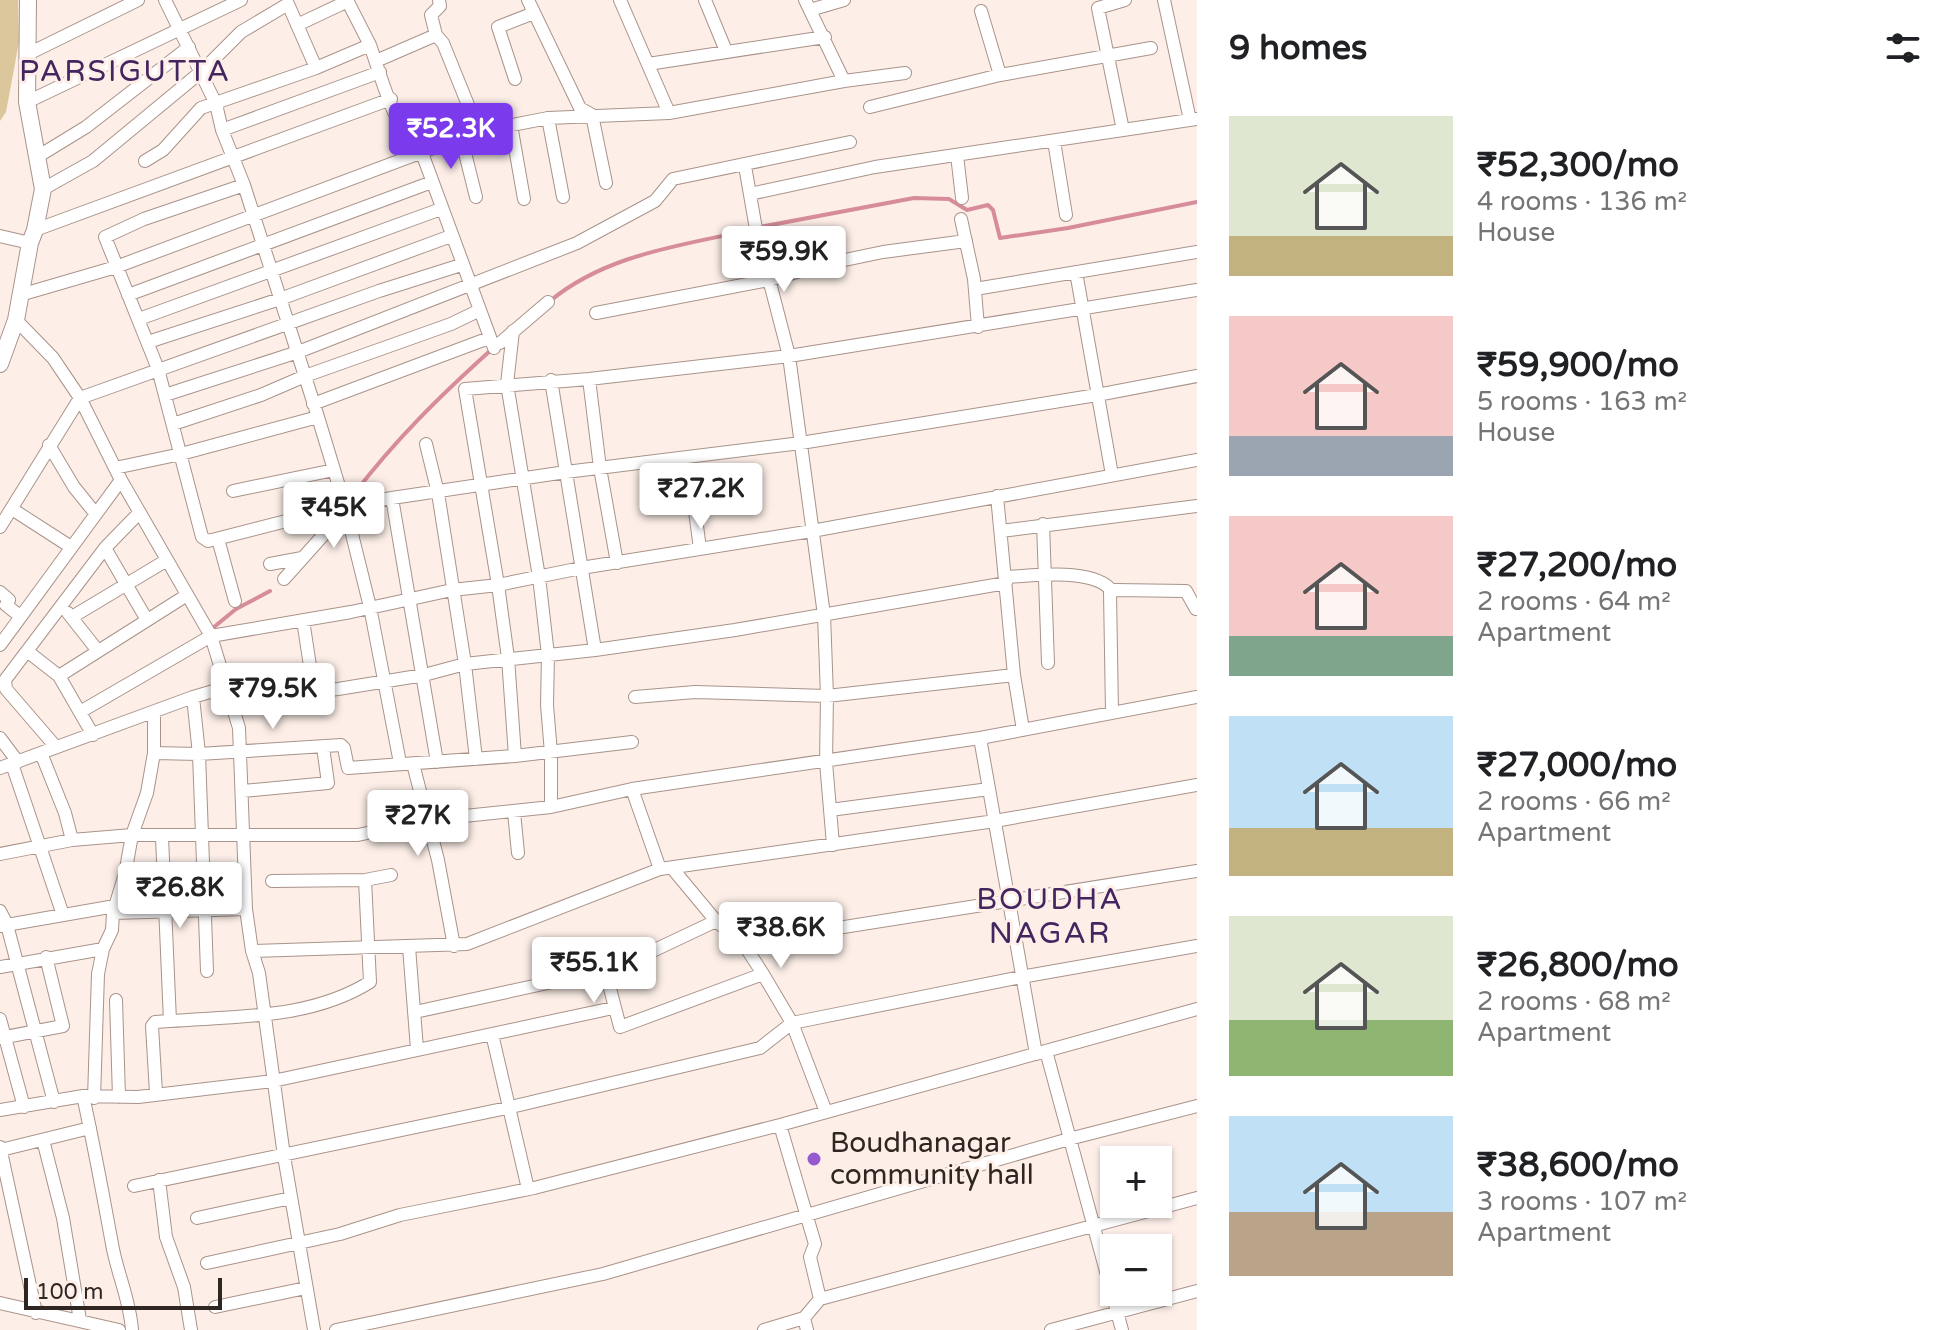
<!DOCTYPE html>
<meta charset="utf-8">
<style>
body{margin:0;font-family:"Varela Round",sans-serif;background:#f2f2f2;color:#202124;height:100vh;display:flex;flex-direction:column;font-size:30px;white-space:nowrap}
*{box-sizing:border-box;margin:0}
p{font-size:26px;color:#757577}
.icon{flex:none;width:44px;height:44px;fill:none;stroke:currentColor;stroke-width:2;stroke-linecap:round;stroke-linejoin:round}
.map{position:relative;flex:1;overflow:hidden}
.details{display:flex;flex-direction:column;background:#fff;width:760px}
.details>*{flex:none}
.fabs{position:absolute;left:1100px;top:1146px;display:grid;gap:16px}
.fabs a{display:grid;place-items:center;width:72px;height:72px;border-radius:0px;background:#fff;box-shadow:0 2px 6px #0004;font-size:40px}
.scale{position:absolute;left:24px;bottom:20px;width:198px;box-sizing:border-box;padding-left:8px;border:4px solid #2f2622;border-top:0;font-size:22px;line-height:28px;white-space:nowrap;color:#2f2622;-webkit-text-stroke:6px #fdefe8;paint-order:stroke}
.price{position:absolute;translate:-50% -68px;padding:0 18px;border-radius:8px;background:#fff;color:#222;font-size:26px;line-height:52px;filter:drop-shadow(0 2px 4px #0008)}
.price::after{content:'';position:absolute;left:50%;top:48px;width:24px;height:18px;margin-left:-12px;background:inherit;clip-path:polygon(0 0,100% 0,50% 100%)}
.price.selected{background:#7c3aed;color:#fff}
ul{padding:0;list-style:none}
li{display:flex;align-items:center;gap:24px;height:200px;padding:0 32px}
li span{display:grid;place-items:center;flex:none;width:224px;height:160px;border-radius:0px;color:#555}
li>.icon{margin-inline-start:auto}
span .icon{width:96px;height:96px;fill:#fffc;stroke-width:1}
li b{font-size:34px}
h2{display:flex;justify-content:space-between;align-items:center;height:96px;padding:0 32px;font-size:34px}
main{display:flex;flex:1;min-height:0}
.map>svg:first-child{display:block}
</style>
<main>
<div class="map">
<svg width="1197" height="1330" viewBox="0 0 1197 1330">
<rect width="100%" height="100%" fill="#fdefe8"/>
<path fill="#dbc79b" d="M0,0H18L19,42L6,112L0,121Z"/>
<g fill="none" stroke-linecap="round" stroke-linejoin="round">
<path stroke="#d78c9c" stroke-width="4" d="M760,227L914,198L949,199L967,210L988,205L993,210L1000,238L1068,228L1197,202
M550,301C607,254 680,246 750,230
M354,494C395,440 441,395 491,350
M214,627L236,609L270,591"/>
<g stroke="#a9938a" stroke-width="14">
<path id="minor" d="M165,0L216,104L222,130L244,185L318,417L345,506L370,607L400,763
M528,0L580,108L592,115L606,183
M620,0L669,113
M705,0L726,51
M805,0L844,81
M1125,0L1098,8L1123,130L1197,119
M1164,0L1190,120
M810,10L844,0
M981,11L1000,75
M297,25L348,1
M436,35L443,43L479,132
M370,45C383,82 393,126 422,153L494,348
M28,54L138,0
M376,61L436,35L431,15L440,6L439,0
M648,64L825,37
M515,79L498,27L534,13L531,7
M27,102L241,0
M870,107L1000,75L1151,48
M548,118L563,197
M511,125L524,199
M222,130L380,72
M461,137L476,197
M1054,141L1066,215
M957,155L962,198
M37,157L86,127L189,47
M145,161L163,150L201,108L316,68L370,45L347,0
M745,166L756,229L789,356L824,615L827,696L826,762L833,845
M244,185L144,219L105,237L158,369L202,537L208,541L345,506L392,498L566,472L801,443L1097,395L1197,376
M43,189L93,161L202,71L241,32L288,4L316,68
M750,194L875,167L1123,130
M961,219L974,279L978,327
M35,230L391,99
M0,236L30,243
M1076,272L1112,475
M975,289L1197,252
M20,295L116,267L476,132L548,118L669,113L844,81L905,73
M128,295L432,182
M596,313L769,280L821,265L883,252L966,241
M139,319L441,209
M16,320L53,358L80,398L121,480L211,636L239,728L246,909L252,951L259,973L284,1156L314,1330
M513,331L507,384L539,577L548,655L547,705L551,753V807
M148,342L280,299L451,236
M500,343L548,302
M589,379L600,468L617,563
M551,380L595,650
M165,395L298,352L577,243L655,201L673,179L850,142
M313,404L489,338
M173,424L261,395L305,376L451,324L478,311
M426,444L438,493L465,664L476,759
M49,445L74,487L95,513
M688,457L700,549
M115,468L181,454L318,417
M233,491L334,470
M997,496L1014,675L1023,730
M392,498L437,762
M12,509L71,547
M1043,524L1048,663
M0,527L80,398L379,291L461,265
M1001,531L1197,506
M218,539L235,601
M105,548L147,620
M270,564L302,558
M1006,577C1034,576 1094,567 1112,591
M284,579L335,522L353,496
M0,592L9,600L6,605L20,616
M68,613L98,651
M72,617L167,560
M303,620L314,692
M0,645L121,480
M27,651L59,676L93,735
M59,676L187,595
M193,697L199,754L207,971
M635,697L695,692L827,696L1014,675
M232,702L338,689L424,675L465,664L595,650L735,630L1006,583
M80,712L211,636L351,612L452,590L498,585L581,568L812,531L1197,460
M1112,713L1110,592L1115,590L1186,591L1196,609
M0,738L18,762
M980,738L1036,1054
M56,747L6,689L5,680L105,548L139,513
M41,753L65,813L72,840
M154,753L199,754L341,745L344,748L348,768L515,756L632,742
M515,756L508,658L498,585L465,389L589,379L789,356L1197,290
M12,764L63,915
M413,764L438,860L454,946
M0,768L193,697L227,687
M632,789L660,869
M243,791L328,783L323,747
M830,810L989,789
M514,812L518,853
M162,837L170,1021C238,1016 311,1019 370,982L365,880
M0,854L72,840L132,835H358L426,820L551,807L632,789L980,738L1197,697
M672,868L716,921L743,943L763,974L792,1023L826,1112
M272,881L365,880L391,875
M0,911L7,925L54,1102
M113,913L246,909
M0,926L115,906
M743,943L1197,871
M409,947L417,1049
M252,951L467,944L660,869L995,821L1197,785
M0,967L103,949
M606,973L620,1027L763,974
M116,1000L119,1097
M415,1012L589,974L606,973L716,921
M0,1019L24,1107
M492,1034L528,1189
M0,1038L63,1026L46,957
M1046,1051L1122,1330
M156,1093L152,1026L155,1022L170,1021
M83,1096C94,1145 103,1195 112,1244C117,1273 130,1300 132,1330
M94,1098L98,974L103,949L112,930L113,913L125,874L132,835L147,793L154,753V712
M0,1110L83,1096L138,1097L273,1081L613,1008
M780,1125L815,1244L810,1257L820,1299L804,1318L807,1330
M43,1140L63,1218L80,1320
M0,1147L36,1313
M1,1150L90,1128
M159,1180L166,1237L184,1287L191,1330
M134,1186L507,1108L760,1048L792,1023L1021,977L1197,946
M197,1218L291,1198
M207,1263L340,1234L400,1215L534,1188L780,1125L1197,1009
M820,1299L1197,1198
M0,1303L119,1330
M215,1307L306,1288
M336,1330L603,1274L1069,1139L1197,1106
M764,1330L804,1318
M1051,1330L1197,1291"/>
</g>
<g stroke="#a9938a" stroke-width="18">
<path id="tertiary" d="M0,364L16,320L30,243L35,230L43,189L27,102L28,0"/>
</g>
<use href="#minor" stroke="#fff" stroke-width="12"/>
<use href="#tertiary" stroke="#fff" stroke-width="16"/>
</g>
<circle fill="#9559d0" stroke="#fdefe8" stroke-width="3" cx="814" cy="1159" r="8"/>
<g text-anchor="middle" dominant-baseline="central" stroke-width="6" stroke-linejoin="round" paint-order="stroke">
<g font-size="28" fill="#2f2622" stroke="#fdefe8" text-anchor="start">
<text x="830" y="1143">Boudhanagar<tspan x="830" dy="32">community hall</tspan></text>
</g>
<g font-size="30" letter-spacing="2" fill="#432660" stroke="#fdefe8">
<text x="125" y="71">PARSIGUTTA</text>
<text x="1050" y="899">BOUDHA<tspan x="1050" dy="34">NAGAR</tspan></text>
</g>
</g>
</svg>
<div class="fabs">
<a>+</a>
<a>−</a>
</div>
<div class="scale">100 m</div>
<b class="price selected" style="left:451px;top:171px">₹52.3K</b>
<b class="price" style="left:784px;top:294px">₹59.9K</b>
<b class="price" style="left:701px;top:531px">₹27.2K</b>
<b class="price" style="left:334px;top:550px">₹45K</b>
<b class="price" style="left:273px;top:731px">₹79.5K</b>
<b class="price" style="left:418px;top:858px">₹27K</b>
<b class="price" style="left:180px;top:930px">₹26.8K</b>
<b class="price" style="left:781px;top:970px">₹38.6K</b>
<b class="price" style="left:594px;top:1005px">₹55.1K</b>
</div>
<section class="details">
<h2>9 homes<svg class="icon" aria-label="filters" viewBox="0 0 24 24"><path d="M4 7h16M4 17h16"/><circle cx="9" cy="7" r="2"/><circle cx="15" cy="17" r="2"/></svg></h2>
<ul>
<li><span style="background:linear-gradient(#dfe7d0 75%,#c2b280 0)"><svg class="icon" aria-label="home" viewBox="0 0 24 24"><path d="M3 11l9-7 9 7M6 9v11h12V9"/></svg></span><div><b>₹52,300/mo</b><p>4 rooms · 136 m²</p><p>House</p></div></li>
<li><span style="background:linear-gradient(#f6c9c9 75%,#9aa5b1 0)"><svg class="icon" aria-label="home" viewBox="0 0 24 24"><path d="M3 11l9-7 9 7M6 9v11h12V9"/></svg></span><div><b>₹59,900/mo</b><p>5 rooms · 163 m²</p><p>House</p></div></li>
<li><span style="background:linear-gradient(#f6c9c9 75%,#7fa58c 0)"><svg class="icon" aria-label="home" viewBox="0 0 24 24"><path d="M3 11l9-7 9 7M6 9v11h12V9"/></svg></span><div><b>₹27,200/mo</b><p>2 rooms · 64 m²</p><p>Apartment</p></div></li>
<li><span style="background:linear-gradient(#bfe0f5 70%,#c2b280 0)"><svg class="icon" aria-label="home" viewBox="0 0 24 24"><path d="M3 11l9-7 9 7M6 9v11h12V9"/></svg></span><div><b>₹27,000/mo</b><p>2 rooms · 66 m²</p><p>Apartment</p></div></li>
<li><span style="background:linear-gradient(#dfe7d0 65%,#8fb573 0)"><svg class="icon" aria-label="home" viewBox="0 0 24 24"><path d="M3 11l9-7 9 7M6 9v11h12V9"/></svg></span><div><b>₹26,800/mo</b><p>2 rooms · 68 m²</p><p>Apartment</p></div></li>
<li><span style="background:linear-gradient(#bfe0f5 60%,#b9a48a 0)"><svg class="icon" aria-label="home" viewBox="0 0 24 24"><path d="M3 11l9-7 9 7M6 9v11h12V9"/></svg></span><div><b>₹38,600/mo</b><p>3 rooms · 107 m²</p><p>Apartment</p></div></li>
</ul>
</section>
</main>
